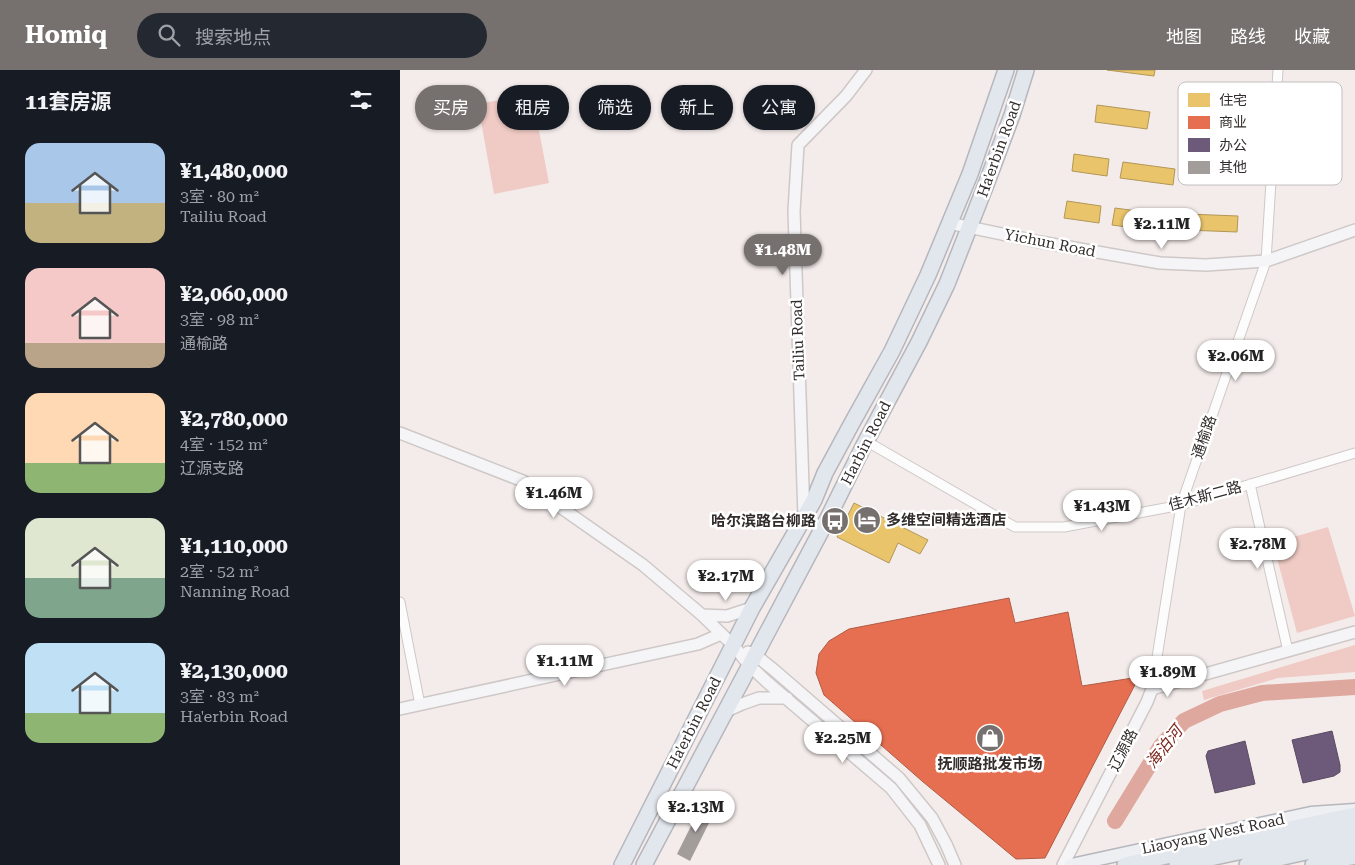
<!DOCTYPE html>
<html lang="zh">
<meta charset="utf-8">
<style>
body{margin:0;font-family:"Roboto Serif","Noto Sans SC",serif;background:#242831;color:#f1f3f6;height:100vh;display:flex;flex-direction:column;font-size:19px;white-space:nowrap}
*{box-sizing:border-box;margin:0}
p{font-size:16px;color:#9ea1a6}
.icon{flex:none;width:28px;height:28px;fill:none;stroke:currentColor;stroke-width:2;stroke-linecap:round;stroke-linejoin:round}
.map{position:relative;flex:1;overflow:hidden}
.side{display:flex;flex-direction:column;background:#171b24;width:400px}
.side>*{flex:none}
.hud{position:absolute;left:15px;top:15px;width:475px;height:45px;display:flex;gap:10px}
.price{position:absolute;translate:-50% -42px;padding:0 11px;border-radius:18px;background:#fff;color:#222;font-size:16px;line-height:32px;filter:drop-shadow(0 1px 2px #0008)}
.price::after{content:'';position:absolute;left:50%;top:30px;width:15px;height:11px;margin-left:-8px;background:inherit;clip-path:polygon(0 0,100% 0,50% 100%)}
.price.current{background:#76706e;color:#fff}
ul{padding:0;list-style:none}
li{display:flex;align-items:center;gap:15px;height:125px;padding:0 25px}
li span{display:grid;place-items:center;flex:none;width:140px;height:100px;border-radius:15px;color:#555}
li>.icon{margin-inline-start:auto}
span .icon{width:60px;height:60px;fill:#fffc;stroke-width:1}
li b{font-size:21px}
h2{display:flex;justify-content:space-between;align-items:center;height:60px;padding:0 25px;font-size:21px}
.pill{padding:0 18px;border-radius:22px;background:#171b24;box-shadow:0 1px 4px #0004;font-size:18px;line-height:45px}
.pill.current{background:#76706e;color:#fff}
header{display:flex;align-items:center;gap:30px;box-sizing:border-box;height:70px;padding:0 25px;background:#76706e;color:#fff}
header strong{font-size:24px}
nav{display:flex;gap:28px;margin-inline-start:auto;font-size:18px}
.search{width:350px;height:45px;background:#242831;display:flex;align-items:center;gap:12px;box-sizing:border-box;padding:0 18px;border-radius:28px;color:#9ea1a6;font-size:19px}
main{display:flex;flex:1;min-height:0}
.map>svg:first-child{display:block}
</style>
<header>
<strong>Homiq</strong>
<div class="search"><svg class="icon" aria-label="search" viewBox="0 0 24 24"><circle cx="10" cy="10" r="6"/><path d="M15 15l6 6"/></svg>搜索地点</div>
<nav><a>地图</a><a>路线</a><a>收藏</a></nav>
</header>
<main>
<section class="side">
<h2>11套房源<svg class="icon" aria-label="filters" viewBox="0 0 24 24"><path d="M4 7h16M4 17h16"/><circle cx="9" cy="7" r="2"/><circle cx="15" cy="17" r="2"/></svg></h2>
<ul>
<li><span style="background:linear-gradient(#a9c7e8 60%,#c2b280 0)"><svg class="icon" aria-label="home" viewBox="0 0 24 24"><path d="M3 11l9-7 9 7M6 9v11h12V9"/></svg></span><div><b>¥1,480,000</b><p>3室 · 80 m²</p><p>Tailiu Road</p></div></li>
<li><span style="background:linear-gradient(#f6c9c9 75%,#b9a48a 0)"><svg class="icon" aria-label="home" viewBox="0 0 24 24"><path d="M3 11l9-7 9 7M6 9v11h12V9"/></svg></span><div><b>¥2,060,000</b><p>3室 · 98 m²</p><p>通榆路</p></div></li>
<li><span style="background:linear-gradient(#ffd9b3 70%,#8fb573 0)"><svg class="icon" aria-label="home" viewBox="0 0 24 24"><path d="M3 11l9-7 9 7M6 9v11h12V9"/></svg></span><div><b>¥2,780,000</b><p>4室 · 152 m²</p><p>辽源支路</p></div></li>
<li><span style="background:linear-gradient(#dfe7d0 60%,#7fa58c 0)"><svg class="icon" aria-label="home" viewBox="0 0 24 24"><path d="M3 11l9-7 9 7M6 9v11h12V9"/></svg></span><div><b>¥1,110,000</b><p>2室 · 52 m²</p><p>Nanning Road</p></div></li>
<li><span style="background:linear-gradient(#bfe0f5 70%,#8fb573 0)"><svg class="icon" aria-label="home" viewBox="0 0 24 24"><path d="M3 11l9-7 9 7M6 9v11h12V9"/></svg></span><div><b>¥2,130,000</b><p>3室 · 83 m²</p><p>Ha'erbin Road</p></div></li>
</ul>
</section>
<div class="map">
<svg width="955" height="795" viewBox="0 0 955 795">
<rect width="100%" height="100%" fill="#f4ecea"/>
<path fill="#f0cac4" d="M132,24L149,113L94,124L78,34Z
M928,457L955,546L897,563L873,473Z
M955,575V602L878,608L804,630L802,621Z"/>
<path fill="#e9c46a" stroke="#b29757" d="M707,0H755L754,6Z
M697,35L750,42L747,59L695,52Z
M674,84L709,89L707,106L672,101Z
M723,92L775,99L773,115L720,108Z
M667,131L701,136L699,153L664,148Z
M715,138L767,145L764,162L712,155Z
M787,144L838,146L837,162L786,160Z
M454,433L528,470L520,484L498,473L489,493L437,467Z"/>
<path fill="#e76f51" stroke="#b15b46" d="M609,528L615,553L668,542L682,616L739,607L645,788L616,789L522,711L424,625L416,603L419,584L429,571L449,559Z"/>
<path fill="#6d597a" stroke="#5b4c63" d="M932,661L940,695V702L934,706L903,713L892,670Z
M845,671L855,714L815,723L806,686L808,681Z"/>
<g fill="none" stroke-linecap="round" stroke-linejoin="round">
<path stroke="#dea89f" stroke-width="16" d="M715,751L761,676L784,651L820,634L862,623L955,617"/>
</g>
<path fill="#a29c9b" d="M301,736L314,743L290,791L277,784Z"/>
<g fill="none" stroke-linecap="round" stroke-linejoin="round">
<g stroke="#cec8c7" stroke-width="11">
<path id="street" d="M466,371L615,457H664L781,435L955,383
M850,414L888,581
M0,532L20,635
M752,619L781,435L866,191L878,0"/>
</g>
<g stroke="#cec8c7" stroke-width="14">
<path id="secondary" d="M549,153L640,172L760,193L806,195L866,191L955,160
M0,363L123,411L243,495L302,545L334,576L349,595L367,612L491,718L520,755L539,795
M404,447L394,141L398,75L446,26L466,0
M302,545L327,546L352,538
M348,582L354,584L374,600L499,708L532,748L546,774L555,795
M0,639L298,574L321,564
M324,642L342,634L359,628H387
M663,795L747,632L752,619L955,562"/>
</g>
<g stroke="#b5b7bd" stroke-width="15">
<path id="primary" d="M671,795L911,743L955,740"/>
</g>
<g stroke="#b5b7bd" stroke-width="18">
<path id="highway" d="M222,795L352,538L414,430L425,403L452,353L492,281L528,205L570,104L606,0
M244,795L429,446L464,375L519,272L547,214L587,112L612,45L626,0
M725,795L955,745
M777,795L955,757
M847,795L955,771
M913,795L955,786"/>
</g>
<use href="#street" stroke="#fdfcfc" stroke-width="9"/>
<use href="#secondary" stroke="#f5f5f8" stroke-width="11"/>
<use href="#primary" stroke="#edeff2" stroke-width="12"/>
<use href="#highway" stroke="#e2e6ed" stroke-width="15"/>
</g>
<defs>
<g id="hotel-disc" transform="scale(1.4375)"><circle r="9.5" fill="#76706e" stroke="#fff"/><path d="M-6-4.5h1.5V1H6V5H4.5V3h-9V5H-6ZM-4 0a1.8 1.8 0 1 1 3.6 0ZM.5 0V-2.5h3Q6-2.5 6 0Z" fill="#fff"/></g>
<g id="bus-disc" transform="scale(1.4375)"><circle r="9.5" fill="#76706e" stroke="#fff"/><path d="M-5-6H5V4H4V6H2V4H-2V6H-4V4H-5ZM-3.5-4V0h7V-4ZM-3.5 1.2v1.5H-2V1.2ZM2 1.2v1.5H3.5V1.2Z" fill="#fff"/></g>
<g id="shop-disc" transform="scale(1.4375)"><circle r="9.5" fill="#76706e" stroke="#fff"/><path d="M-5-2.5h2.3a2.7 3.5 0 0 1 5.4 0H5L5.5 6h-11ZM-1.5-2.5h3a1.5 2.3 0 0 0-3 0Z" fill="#fff"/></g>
</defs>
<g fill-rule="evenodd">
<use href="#hotel-disc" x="467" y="450"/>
<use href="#bus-disc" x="435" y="451"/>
<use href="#shop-disc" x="590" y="668"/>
</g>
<g text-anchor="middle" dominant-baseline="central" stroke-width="5" stroke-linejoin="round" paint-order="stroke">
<g font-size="15" fill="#322d2c" stroke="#fff">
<text transform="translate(599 79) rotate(-70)">Ha'erbin Road</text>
<text transform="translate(650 173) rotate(11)">Yichun Road</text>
<text transform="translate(398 270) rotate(-92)">Tailiu Road</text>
<text transform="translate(804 367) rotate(-71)">通榆路</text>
<text transform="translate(466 373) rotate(-63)">Harbin Road</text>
<text transform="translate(805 426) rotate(-15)">佳木斯二路</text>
<text transform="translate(294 653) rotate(-63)">Ha'erbin Road</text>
<text transform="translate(723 680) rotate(-63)">辽源路</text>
<text transform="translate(813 764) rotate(-12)">Liaoyang West Road</text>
</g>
<g font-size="15" font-weight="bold" fill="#322d2c" stroke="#fff" text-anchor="start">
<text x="486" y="450">多维空间精选酒店</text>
<text x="416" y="451" text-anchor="end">哈尔滨路台柳路</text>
<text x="590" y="694" text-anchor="middle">抚顺路批发市场</text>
</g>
<g font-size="16" font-style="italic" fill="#7d271d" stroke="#fff">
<text transform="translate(764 677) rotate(-52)">海泊河</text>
</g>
</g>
<rect x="778" y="12" width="164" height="103" rx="8" fill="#fff" stroke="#c2c0c0" stroke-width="1"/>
<rect x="788" y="23" width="22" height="14" fill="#e9c46a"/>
<rect x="788" y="46" width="22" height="13" fill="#e76f51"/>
<rect x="788" y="68" width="22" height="14" fill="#6d597a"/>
<rect x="788" y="91" width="22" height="13" fill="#a29c9b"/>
<g font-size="14" fill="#322d2c">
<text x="819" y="35">住宅</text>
<text x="819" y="57">商业</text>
<text x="819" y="80">办公</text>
<text x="819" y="102">其他</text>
</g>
</svg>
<b class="price" style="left:762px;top:180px">¥2.11M</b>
<b class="price current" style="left:383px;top:206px">¥1.48M</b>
<b class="price" style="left:836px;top:312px">¥2.06M</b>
<b class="price" style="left:154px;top:449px">¥1.46M</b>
<b class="price" style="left:702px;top:462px">¥1.43M</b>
<b class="price" style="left:858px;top:500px">¥2.78M</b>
<b class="price" style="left:326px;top:532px">¥2.17M</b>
<b class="price" style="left:165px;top:617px">¥1.11M</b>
<b class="price" style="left:768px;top:628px">¥1.89M</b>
<b class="price" style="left:443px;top:694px">¥2.25M</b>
<b class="price" style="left:296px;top:763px">¥2.13M</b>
<div class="hud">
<a class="pill current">买房</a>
<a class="pill">租房</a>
<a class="pill">筛选</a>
<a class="pill">新上</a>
<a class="pill">公寓</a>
</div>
</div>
</main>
